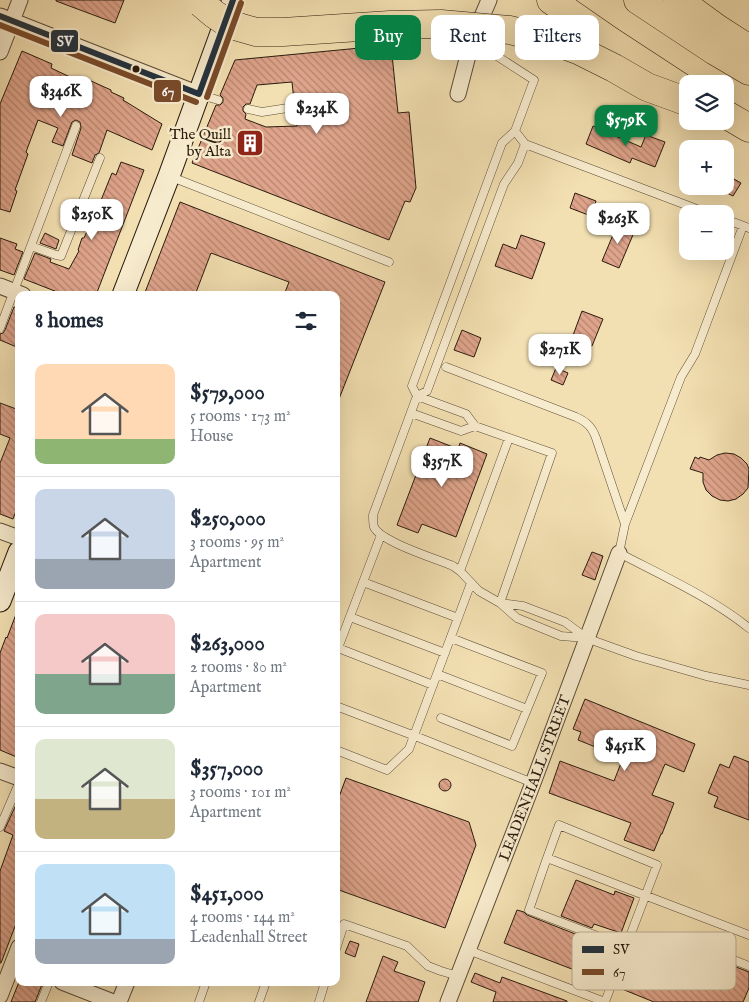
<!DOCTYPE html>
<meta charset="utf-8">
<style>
body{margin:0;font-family:"IM FELL English",serif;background:#f6f6f7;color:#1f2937;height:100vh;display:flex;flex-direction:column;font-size:19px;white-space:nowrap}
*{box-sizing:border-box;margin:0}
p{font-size:16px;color:#747a83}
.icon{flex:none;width:28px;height:28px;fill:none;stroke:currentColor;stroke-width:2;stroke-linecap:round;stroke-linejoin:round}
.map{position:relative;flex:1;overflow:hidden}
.drawer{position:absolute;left:15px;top:291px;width:325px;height:695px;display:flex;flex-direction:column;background:#fff;border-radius:10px;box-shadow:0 5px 20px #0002}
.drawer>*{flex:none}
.guide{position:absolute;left:355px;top:15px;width:319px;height:45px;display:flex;gap:10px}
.fabs{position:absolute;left:679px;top:75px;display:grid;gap:10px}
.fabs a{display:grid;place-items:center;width:55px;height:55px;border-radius:10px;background:#fff;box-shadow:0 5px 20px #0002;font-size:25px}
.price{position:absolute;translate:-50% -42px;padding:0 11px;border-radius:10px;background:#fff;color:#222;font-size:16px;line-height:32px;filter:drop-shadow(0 1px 2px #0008)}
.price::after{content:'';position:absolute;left:50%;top:30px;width:15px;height:11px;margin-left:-8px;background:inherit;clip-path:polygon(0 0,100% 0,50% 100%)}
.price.active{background:#0b8043;color:#fff}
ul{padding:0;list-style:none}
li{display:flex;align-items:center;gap:15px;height:125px;padding:0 20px}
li+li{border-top:1px solid #e0e1e3}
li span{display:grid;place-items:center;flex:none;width:140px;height:100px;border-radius:10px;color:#555}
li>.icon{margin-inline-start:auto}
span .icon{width:60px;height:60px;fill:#fffc;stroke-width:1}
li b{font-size:21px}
h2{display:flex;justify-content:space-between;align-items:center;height:60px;padding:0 20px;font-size:21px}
.tag{padding:0 18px;border-radius:10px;background:#fff;box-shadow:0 5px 20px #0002;font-size:18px;line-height:45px}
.tag.active{background:#0b8043;color:#fff}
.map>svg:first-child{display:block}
</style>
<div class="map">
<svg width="749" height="1002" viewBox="0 0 749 1002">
<defs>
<pattern id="building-back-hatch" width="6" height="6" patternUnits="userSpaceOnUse" patternTransform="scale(1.25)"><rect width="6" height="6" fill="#dfa48b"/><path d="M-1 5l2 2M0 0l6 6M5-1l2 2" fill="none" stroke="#b58570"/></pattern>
</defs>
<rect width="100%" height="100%" fill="#f3e0b2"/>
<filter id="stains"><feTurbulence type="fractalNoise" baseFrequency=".004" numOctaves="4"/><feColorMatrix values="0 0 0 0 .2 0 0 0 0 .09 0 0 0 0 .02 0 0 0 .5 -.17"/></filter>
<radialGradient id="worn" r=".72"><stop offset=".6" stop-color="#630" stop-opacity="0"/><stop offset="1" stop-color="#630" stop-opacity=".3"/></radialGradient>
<path fill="url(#building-back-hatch)" stroke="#2a1b0d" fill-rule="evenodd" d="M56,0H124L115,23L56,1Z
M391,45L398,113L409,112L416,188L410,202L405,201L389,240L192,163L216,105H220L223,102V98L220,95L235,60ZM292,82L294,101L298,103L300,107L298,111L295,113L297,126L266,127L245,119L246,114L243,111V107L246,104H250L257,85Z
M22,51L52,64L51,68L89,86L91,81L111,90V92L124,98L123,100L162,124L152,150L107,130L99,153L95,155L92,163L72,155L81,128L80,122L76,120L72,122L63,146L52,142L58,128L38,120L26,152L28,154L15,190L17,191L10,212L0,209V104Z
M593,126L641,147L646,135L665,142L655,167L632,158L630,163L586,144Z
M121,162L144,170L96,295H65L24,279L35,253L51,259L50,262L69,269L79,251L78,250L82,238H84L90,225H91L112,173L116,175Z
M725,174L741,183L733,196L725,192Z
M575,193L596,201L591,216L570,208Z
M180,202L385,282L337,404L336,295H284L289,282L211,253L195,295H144Z
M618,223L635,230L619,268L602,261Z
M45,233L59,240L56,249L40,243Z
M521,235L545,243L532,279L495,266L503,244L516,249Z
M0,238L17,244L15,249L23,252L14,275L0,270Z
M14,307L19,308V348L0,340V334L3,333L5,330Z
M582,311L603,319L592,346L572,338Z
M462,330L481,338L474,357L454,350Z
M556,368L568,373L563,385L551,380Z
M0,403L19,410V503L13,519L0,514V463L10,438L0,434Z
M430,438L458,449L460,443L487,454L456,537L422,524L418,533L397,525Z
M725,453L734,454L741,458L747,464L749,469L748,488L743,494L736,499L728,501L720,500L712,496L706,490L703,482V473L690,469L695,457L699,459L700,457L709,460L717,455Z
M592,552L603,556L595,580L582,575Z
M18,609L19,610V758L0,750V653L6,637L7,638Z
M585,699L695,744L684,772L665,764L652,795L674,803L662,834H661L654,851L624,840L631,823L549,793L560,761L614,781L623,758L578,740L581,732L573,729Z
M734,756L749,762V820L714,807L718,797L708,793L720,764L729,768Z
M346,778L469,822L476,845L445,928L336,889V805Z
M439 785a6 6 0 1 1 12 0a6 6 0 1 1-12 0Z
M19,798V916L1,963H0V871L13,835L4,831Z
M576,880L614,895L615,891L634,898L621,933L594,924L592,928L561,916Z
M517,910L524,912L527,915L588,939L577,971L504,943Z
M350,941L359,944L355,957L345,953Z
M632,950L708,982L718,960L749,972V988L743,1002H654L617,987Z
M383,956L398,962L394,971L425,982L418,1002H366Z
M475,973L500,983L502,977L567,1001V1002H493L496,992L471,982Z
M19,982H43L35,1002H11Z"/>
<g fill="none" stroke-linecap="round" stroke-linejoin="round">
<g stroke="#5c4c36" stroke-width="9">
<path id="lane" d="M472,40L534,80L515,131L502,143L412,386L417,396L466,414L475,426L552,453L500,603
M201,95L218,100
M248,109L262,112L294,107
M515,131L525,144L710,214
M525,144L518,163L504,184L427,391L417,396L373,515C373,518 373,524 374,527C381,542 437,559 453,566L460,571L479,591L500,603L517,618L561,636L586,638L636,656L706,676L749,685
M169,176L389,262
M725,219L749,228
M743,226L695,354L681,377L625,524L619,553C663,576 710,597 749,628
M31,246L56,255L61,256L100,158
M0,328L76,126
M446,367L576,417C587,422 592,427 596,438L625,524
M411,413L461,431L475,426
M381,535L338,648L433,685
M460,571L509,438
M363,582L458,618
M500,603L523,606L565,622L585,637
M350,617L445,653
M437,674L527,709
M336,706L415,736L533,783
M441,718L512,746L542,673L451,638
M336,750L387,770L409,749L471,583
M0,827L19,783
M547,858L529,910L626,947
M630,935L685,957L706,949L749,966
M336,949L344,924L407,946L428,966L441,971L458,976
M468,950L605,1002
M41,1002L49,982
M199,1002L206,982
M259,1002L266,982
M319,1002L325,982
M605,1002L657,865L559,825L547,858C614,884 682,909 749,935"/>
</g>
<g stroke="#5c4c36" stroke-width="17">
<g id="street">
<path d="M0,16L199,94"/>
<path d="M0,52L20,0"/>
<path d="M458,94L472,40L489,0"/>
<path d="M0,286L23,295"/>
<path d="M0,531L19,538"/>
<path d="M0,771L19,778"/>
<path d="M62,982L113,1002"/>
<path d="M0,996L19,947"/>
<path d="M119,1002L127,982"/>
<path id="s1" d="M448,1002L533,783L619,553"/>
</g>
</g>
<g stroke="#2a1b0d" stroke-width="23">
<path id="secondary" d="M123,295L169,176L233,0
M0,601L19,552"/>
</g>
<g stroke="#2a1b0d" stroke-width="29">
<path id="highway" d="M551,0L610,41L688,92
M638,0L715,51L749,71
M678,0L718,29L749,49
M725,114L749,128"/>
</g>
<use href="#lane" stroke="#f7ebcd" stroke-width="8"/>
<use href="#street" stroke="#f7ebcd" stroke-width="15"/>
<use href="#secondary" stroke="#f7ebcd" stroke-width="21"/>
<use href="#highway" stroke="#f3e0b2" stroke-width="28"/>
<g stroke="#2a1b0d" stroke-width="29" stroke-linecap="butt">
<path id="highway-bridge" d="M201,3L214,14L223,20L235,26L256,32H283L390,25L441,24L510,30L556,42L578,50L614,68L647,87L688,102"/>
</g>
<use href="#highway-bridge" stroke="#f3e0b2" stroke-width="28"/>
<g stroke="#f7ebcd" stroke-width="10">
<path id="bus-1" d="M0,16L199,94
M199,94L233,0"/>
</g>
<g stroke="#f7ebcd" stroke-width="10">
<path id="bus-2" d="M0,25L196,102
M207,97L241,3"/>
</g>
<use href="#bus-1" stroke="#22323f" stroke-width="6"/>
<use href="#bus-2" stroke="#7a4b2a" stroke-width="6"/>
</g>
<defs>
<g id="building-square" transform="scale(1.4375)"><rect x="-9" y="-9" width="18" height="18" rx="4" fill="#8f2418" stroke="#f7ebcd"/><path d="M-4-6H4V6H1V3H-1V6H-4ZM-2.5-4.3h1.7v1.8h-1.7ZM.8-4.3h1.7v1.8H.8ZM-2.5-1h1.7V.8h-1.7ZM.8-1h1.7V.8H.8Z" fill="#fff"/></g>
</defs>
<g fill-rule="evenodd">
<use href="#building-square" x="250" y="143"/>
</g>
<circle fill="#2a1b0d" stroke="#f7ebcd" stroke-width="2" cx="136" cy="69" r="4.5"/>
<g text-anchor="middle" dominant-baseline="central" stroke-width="5" stroke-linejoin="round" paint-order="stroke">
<g font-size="15" fill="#2a1b0d" stroke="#f7ebcd" text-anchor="end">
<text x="231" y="134">The Quill<tspan x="231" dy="17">by Alta</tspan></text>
</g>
<g font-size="15" fill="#2a1b0d" stroke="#f7ebcd">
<text stroke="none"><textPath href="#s1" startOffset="240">LEADENHALL STREET</textPath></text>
</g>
</g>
<rect x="572" y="932" width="164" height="58" rx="8" fill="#f7ebcd" stroke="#baad93" stroke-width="1"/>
<rect x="582" y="946" width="22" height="7" fill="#22323f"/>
<rect x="582" y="969" width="22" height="6" fill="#7a4b2a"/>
<g font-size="14" fill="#2a1b0d">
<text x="613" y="954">SV</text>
<text x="613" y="977">67</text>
</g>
<g stroke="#f7ebcd" stroke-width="2">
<rect x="50" y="29" width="29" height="24" rx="5" fill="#22323f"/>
<rect x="153" y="79" width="29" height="24" rx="5" fill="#7a4b2a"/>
</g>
<g font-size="14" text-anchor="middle" font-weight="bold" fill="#fff">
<text x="65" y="46">SV</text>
<text x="168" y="96">67</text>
</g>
<rect width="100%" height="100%" filter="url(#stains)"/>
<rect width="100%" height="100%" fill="url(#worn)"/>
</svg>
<div class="fabs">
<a><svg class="icon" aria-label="layers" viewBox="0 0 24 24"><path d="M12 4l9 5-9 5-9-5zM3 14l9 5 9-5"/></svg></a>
<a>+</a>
<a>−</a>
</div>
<b class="price" style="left:61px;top:118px">$346K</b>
<b class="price" style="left:317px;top:135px">$234K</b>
<b class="price active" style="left:626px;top:147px">$579K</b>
<b class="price" style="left:92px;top:241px">$250K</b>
<b class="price" style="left:618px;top:245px">$263K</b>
<b class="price" style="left:560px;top:376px">$271K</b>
<b class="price" style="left:442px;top:488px">$357K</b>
<b class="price" style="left:625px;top:772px">$451K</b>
<div class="guide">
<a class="tag active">Buy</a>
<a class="tag">Rent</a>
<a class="tag">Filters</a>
</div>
<section class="drawer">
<h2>8 homes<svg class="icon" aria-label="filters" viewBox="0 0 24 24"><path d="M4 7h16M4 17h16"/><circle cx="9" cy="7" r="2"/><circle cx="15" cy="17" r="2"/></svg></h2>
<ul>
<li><span style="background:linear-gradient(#ffd9b3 75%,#8fb573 0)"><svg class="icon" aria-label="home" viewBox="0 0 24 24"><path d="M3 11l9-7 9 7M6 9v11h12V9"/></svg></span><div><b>$579,000</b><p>5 rooms · 173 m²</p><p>House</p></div></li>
<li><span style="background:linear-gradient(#c9d6e8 70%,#9aa5b1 0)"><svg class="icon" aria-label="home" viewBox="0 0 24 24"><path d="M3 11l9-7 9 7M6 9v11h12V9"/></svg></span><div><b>$250,000</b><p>3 rooms · 95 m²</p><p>Apartment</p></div></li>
<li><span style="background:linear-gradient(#f6c9c9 60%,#7fa58c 0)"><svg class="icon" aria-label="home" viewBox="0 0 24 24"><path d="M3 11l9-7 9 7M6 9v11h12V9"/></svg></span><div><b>$263,000</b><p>2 rooms · 80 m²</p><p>Apartment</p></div></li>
<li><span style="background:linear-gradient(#dfe7d0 60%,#c2b280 0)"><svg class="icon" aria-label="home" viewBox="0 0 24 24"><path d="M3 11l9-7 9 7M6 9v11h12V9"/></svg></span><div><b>$357,000</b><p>3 rooms · 101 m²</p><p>Apartment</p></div></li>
<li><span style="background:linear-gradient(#bfe0f5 75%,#9aa5b1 0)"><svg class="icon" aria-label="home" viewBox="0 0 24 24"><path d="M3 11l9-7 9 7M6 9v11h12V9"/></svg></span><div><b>$451,000</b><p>4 rooms · 144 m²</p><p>Leadenhall Street</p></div></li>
</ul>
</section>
</div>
